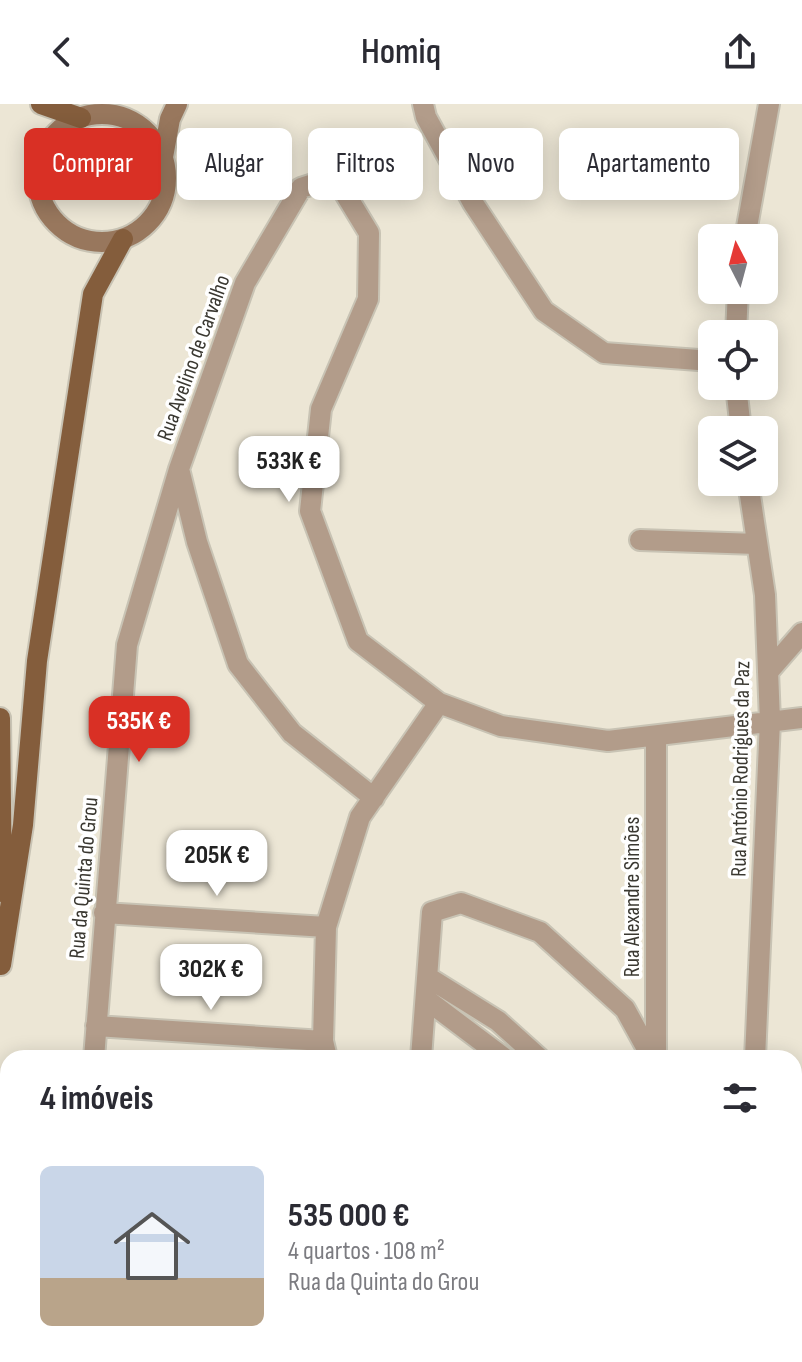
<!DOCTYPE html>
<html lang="pt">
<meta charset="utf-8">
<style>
body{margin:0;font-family:"Sofia Sans Condensed",sans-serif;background:#f7f7f7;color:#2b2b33;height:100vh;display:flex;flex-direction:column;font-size:30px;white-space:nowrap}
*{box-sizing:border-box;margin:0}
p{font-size:26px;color:#7c7c81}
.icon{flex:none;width:44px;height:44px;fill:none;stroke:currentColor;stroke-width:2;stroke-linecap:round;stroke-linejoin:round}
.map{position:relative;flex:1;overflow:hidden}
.sheet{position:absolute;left:0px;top:946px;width:802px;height:312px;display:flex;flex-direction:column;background:#fff;border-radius:24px 24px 0 0;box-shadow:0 4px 20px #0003}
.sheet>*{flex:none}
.top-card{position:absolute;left:24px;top:24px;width:754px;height:72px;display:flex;gap:16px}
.needle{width:52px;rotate:354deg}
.controls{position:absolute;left:698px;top:120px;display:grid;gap:16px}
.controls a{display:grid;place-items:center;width:80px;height:80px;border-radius:12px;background:#fff;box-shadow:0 4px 20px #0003;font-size:40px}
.price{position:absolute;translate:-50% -68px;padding:0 18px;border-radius:16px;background:#fff;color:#222;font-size:26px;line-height:52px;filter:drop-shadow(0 2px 4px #0008)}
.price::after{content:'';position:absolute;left:50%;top:48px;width:24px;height:18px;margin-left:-12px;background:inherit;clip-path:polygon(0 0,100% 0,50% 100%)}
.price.on{background:#d93025;color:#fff}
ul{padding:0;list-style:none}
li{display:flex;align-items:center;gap:24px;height:200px;padding:0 40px}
li span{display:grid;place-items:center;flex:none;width:224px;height:160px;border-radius:12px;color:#555}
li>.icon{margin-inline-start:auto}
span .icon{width:96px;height:96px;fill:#fffc;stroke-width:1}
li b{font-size:34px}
h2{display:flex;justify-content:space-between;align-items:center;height:96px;padding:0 40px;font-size:34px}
.tag{padding:0 28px;border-radius:12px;background:#fff;box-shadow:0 4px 20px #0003;font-size:28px;line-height:72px}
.tag.on{background:#d93025;color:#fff}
header{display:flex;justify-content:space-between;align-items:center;height:104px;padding:0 40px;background:#fff;font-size:36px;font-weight:600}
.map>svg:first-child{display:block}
</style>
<header><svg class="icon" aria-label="back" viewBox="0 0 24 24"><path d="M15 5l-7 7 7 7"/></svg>Homiq<svg class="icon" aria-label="share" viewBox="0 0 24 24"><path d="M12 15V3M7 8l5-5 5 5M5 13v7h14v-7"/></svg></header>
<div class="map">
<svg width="802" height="1258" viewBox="0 0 802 1258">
<rect width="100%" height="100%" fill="#ece6d5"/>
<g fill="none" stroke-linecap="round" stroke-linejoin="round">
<g stroke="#c8c3b4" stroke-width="24">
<path id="minor" d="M423,0L426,13L473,99L544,207L604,249L712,257
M745,134L769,0
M736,230L738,186
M736,282L741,326
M180,369L197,438L238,560L292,629L374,694
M748,378L765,491L770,617L755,954
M640,436L757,440
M768,568L802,529
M104,809L326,823
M429,874L498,917L539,954
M427,896L504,954
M96,922L323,937
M94,954L127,541L179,365L245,179L301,84L335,73L369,129L368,195L321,305L310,407L358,537L439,599L501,622L608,637L802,614
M327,954L323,937L326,823L360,713L439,599
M421,954L432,808L461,799L540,828L625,905L652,954
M656,954V632
M794,1033L802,1037
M73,1258L74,1250
M330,1258L368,1250
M538,1258L546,1250
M717,1258L718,1250"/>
</g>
<g stroke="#c8c3b4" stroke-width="24">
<path id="secondary" d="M38 74a64 64 0 1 1 128 0a64 64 0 1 1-128 0Z
M163,53L170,15L177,0"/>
</g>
<g stroke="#c8c3b4" stroke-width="24">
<path id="primary" d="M41,0L81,14
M0,614L2,788
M1,861L23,721L37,557L93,190L123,135"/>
</g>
<use href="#minor" stroke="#b29c8a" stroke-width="20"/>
<use href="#secondary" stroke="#98775d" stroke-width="20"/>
<use href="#primary" stroke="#845d3c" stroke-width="20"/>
</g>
<g text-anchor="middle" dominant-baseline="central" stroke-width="7" stroke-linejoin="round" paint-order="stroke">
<g font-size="22" fill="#3a3831" stroke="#fff">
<text transform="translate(194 254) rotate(-70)">Rua Avelino de Carvalho</text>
<text transform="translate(741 665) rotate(-89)">Rua António Rodrigues da Paz</text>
<text transform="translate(84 774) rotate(-85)">Rua da Quinta do Grou</text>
<text transform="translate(632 793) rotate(-90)">Rua Alexandre Simões</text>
</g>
</g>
</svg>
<div class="controls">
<a><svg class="needle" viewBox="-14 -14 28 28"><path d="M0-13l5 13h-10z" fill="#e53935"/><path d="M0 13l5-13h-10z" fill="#7c7c81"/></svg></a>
<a><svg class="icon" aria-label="locate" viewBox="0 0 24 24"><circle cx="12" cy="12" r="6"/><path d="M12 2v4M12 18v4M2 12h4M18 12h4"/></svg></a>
<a><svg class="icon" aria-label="layers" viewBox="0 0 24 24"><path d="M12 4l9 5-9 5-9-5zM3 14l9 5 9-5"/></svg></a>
</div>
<b class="price" style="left:289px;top:400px">533K €</b>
<b class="price on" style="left:139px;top:660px">535K €</b>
<b class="price" style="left:217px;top:794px">205K €</b>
<b class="price" style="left:211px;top:908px">302K €</b>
<div class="top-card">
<a class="tag on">Comprar</a>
<a class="tag">Alugar</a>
<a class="tag">Filtros</a>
<a class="tag">Novo</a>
<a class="tag">Apartamento</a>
</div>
<section class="sheet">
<h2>4 imóveis<svg class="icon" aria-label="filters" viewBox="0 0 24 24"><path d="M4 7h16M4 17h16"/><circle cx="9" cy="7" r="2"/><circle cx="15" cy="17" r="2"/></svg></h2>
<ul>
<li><span style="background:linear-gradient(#c9d6e8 70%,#b9a48a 0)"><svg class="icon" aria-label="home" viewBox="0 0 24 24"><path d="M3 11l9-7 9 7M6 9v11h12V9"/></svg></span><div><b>535 000 €</b><p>4 quartos · 108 m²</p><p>Rua da Quinta do Grou</p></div></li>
</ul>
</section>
</div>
